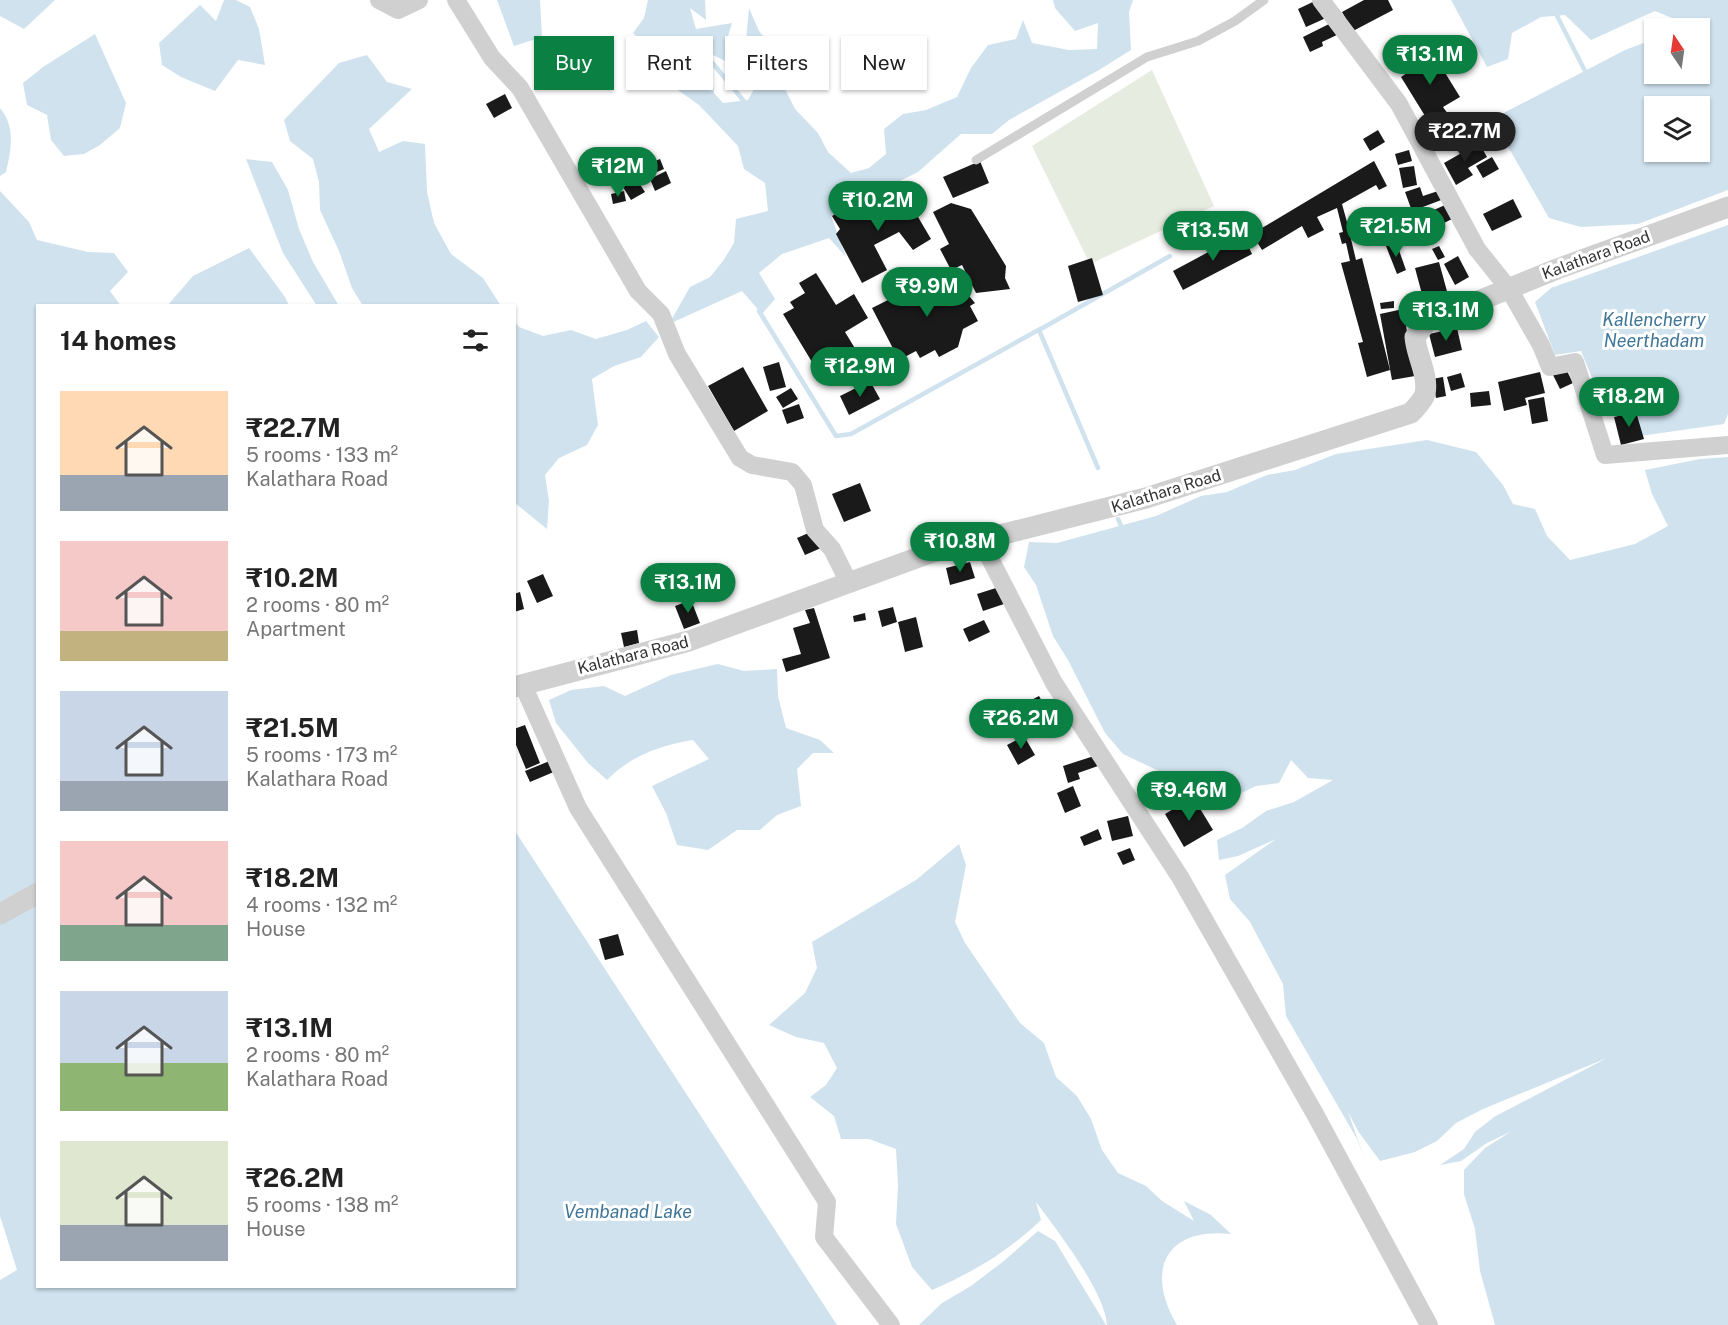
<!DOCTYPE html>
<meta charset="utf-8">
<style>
body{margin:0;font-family:"Public Sans",sans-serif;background:#f2f2f2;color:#222;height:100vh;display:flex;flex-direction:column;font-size:22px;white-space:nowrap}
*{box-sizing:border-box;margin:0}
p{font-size:20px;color:#767676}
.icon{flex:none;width:33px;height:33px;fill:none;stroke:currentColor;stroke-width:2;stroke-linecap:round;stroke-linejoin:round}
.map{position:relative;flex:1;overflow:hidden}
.side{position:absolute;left:36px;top:304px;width:480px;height:984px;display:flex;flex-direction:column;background:#fff;border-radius:0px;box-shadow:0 2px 4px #0004}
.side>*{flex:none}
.guide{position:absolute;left:534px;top:36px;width:570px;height:54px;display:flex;gap:12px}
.needle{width:39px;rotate:347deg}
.controls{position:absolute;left:1644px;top:18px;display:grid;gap:12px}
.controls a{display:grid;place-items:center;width:66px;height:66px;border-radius:0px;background:#fff;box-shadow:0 2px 4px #0004;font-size:30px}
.price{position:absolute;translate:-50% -51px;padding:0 14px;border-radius:21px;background:#0b8043;color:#fff;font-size:20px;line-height:39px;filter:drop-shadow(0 2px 3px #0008)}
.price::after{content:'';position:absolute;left:50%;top:36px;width:18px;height:14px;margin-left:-9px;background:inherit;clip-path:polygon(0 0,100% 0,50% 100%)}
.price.active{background:#222;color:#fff}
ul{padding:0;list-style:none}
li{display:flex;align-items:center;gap:18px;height:150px;padding:0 24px}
li span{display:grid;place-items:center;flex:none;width:168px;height:120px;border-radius:0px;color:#555}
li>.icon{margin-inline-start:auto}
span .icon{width:72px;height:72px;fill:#fffc;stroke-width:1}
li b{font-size:26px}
h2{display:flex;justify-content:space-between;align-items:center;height:72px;padding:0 24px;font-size:26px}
.tag{padding:0 21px;border-radius:0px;background:#fff;box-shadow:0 2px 4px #0004;font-size:21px;line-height:54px}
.tag.active{background:#0b8043;color:#fff}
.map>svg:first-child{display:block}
</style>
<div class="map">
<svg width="1728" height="1325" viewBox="0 0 1728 1325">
<rect width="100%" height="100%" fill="#fff"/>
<path fill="#e6ecdf" d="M1152,70L1214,206L1090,264L1032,146Z"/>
<path fill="#cfe2ee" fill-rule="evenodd" d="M0,0H55L24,29L0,16Z
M224,0H236L250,7L259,29L265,65L238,60L215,91L181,77L162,65L159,43L200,5L216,21Z
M497,0H540L542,37L514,46Z
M648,0H705L706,20L690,8L696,29L732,23L725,46L731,64L709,53L714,93L723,103L748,100L758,82L745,51L749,8L759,31L778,54L780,79L795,109L818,133L828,152L851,173L869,168L886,154L884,129L903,114L926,110L957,97L971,68L988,45L1016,39L1023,20L1032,43L1069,50L1097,49L1098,23L1075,31L1055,8L1053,0H1133L1129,12L1131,50L1099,70L1009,120L992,134H961L918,172L900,181L873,204L854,207L831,216L846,257L829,238L782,254L759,273L775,299L762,314L742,291L669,324L690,287L710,277L723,261L734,243L736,219L768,211L765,183L744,169L738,146L719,126L699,105L658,76L651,51L633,33L644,18Z
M1451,0H1728V190L1638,224L1581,227L1549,218L1492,119L1625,50L1654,39V74H1700V28H1674L1672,18L1655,11L1591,40L1565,15L1541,17L1512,33L1508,59L1487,67ZM1654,106H1700V152H1654Z
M95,34L126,103L120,128L100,145L84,154L64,156L51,140L47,115L27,105L23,83L43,67Z
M367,55L387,82L412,89L369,129L379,152L403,141L425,144L427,192L434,223L451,254L483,278L501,306H363L352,288L339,251L320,210L319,182L313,159L290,141L284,120L339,63Z
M0,108C16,127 11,150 6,172L0,176Z
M246,159L272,162L288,190L299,229L313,262L339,306H317L283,253Z
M0,191L29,222L37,240L88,252L114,253L128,272L110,291L121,306H38V1287H514L515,831L837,1325H0V1280L17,1270L0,1216Z
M1728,225V414L1724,424L1640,436L1630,401L1604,407L1581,351L1555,355L1535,302L1551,288Z
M249,248L285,297L289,306H167L193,276Z
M646,321L659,337L641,357L614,366L592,379L598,425L587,445L559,458L545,475L549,501L547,529L515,503V322L519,327L543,336L571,330L596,339L627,330Z
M1427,440L1476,452L1503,485L1513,504L1535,509L1547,536L1570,560L1635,544L1668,526L1652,494L1645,470L1700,459L1728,457V1325H1495L1480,1271L1475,1229L1464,1194V1170L1485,1148L1512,1131L1487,1143L1461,1161L1440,1165L1464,1149L1475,1132L1494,1117L1607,1058L1483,1109L1456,1123L1437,1141L1415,1152L1380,1161L1358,1131L1348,1112L1365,1160L1357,1139L1286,1016L1283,984L1250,922L1230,899L1225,875L1276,839L1238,856L1219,860L1217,840L1242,828L1266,811L1294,802L1333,780L1308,778L1291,760L1279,783L1256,786L1239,794L1219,777L1182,782L1123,754L1105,733L1068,660L1053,636L1036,585L1024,567L1029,542L1057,543L1156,516L1201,496L1227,492L1267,475L1295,470L1336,454Z
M718,664L744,671L777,669L778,696L786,728L820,740L834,753H813L797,769L801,806L777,815L760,830H737L708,850L677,845L666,813L652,786L709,759L693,740C661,745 630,756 607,780L588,763L556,723L549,700L571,690L604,686L625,696L671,675Z
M959,844L966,865L955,922L965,943L1020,1023L1044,1043L1056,1077L1077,1096L1091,1119L1102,1150L1118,1173L1146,1186L1162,1201L1194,1221L1184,1201L1211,1215L1231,1234C1165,1227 1145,1271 1177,1325H1107C1105,1292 1057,1230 1036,1202L1041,1220C1008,1251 974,1272 932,1290L912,1267L896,1224L898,1185L896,1149L869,1139H841L834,1116L810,1097L826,1085L837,1068L824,1043L796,1037L769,1025L805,993L817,968L812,942L916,880Z
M1038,1231L1055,1241L1106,1325H919L942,1303L971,1286L1005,1260Z"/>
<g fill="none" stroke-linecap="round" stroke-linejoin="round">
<path stroke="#cfe2ee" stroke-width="4.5" d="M1549,0L1587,75
M706,55L747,105
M759,311L836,436L851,434L1042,328
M1098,468L1039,330L1170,256
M1118,519L1123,530"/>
</g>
<path fill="#1a1a1a" d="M1317,0L1326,18L1306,27L1298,9Z
M1364,0H1388L1393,10L1353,31L1342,12Z
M1333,22L1339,34L1322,42L1323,46L1310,52L1303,37Z
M1431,50L1460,97L1443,107L1448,114L1430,124L1401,77L1407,73L1403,67Z
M505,94L512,108L494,118L486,104Z
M1441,124L1444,131L1431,135L1429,128Z
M1459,124L1464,134L1432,150L1427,140Z
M1378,130L1385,142L1370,151L1363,139Z
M1479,143L1487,157L1468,168L1473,175L1456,185L1444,163Z
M1409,150L1412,161L1398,165L1395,154Z
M1492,157L1499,169L1483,178L1476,166Z
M660,159L664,169L652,174L648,164Z
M980,161L989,183L953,198L943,177Z
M1374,161L1387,186L1379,190L1376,185L1342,204L1350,233L1363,228L1366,235L1351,239L1356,260L1362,258L1390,370L1367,377L1358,343L1363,342L1341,263L1350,261L1346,243L1342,244L1339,233L1343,232L1337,208L1317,217L1324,230L1308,238L1302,226L1262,250L1252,234Z
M1414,166L1417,185L1403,188L1399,168Z
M631,171L645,192L631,200L618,179Z
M666,171L671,183L655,191L650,179Z
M1420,187L1423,196L1441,190L1444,199L1412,211L1405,192Z
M901,188L931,239L913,250L899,232L874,245L887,270L862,283L836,234L840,229L832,216L846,207L852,216Z
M624,191L626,201L613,204L611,194Z
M1513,199L1522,217L1492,231L1483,214Z
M951,203L971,209L1006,266L1005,278L1010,289L976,293L962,265L951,270L940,249L949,244L933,212Z
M1445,205L1452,219L1432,229L1425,214Z
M1236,234L1237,238L1243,235L1252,254L1183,290L1173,271L1227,242L1225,239Z
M1396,242L1406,270L1397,274L1386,246Z
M1439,246L1445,257L1438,260L1432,249Z
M1458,256L1469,277L1455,285L1444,264Z
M1092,258L1103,295L1078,302L1068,266Z
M1439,262L1451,306L1427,313L1415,268Z
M947,270L975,303L970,306L978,321L963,329L958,347L939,357L935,350L920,358L916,351L899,360L872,308L906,291L911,301L931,291L926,282Z
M816,273L836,305L854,294L868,318L845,332L873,378L850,384L836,361L818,372L783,314L794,308L790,302L805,293L799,283Z
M1394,301V308L1381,309L1380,303Z
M1403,309L1415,376L1392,380L1380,314Z
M1457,328L1462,350L1435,357L1429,334Z
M779,362L786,387L770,391L763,367Z
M743,367L768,411L734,431L708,386Z
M1565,367L1573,383L1560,389L1552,373Z
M1540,372L1545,393L1525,398L1527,405L1504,411L1498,382Z
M1461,373L1465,387L1451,391L1447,377Z
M1443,377L1446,396L1436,398L1432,379Z
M870,381L880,399L849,415L840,396Z
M791,388L798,399L783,408L776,397Z
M1489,391L1491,405L1471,407L1470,393Z
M1544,397L1548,421L1532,424L1528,400Z
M799,404L804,418L787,424L782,410Z
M1636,412L1644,439L1621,445L1614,417Z
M860,483L871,511L844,522L832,494Z
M813,531L821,548L805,555L797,538Z
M970,562L975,578L950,585L946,568Z
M543,574L553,596L537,603L527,581Z
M999,587L1004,604L983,611L977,594Z
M520,592L524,609L514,612V594Z
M691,600L700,623L684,629L675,606Z
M893,607L897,622L882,627L878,611Z
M814,608L830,658L786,672L782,659L801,654L793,628L810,623L805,610Z
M865,613L866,620L854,622L853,616Z
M916,617L923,647L905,652L898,622Z
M984,620L990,632L969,642L963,629Z
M637,630L639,643L624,647L621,633Z
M1039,696L1046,708L1017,724L1010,711Z
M525,725L540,763L526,769L514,740V729Z
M1024,736L1035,755L1018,765L1007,745Z
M1094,756L1098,766L1078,773L1080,779L1068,783L1063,766Z
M552,760L556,771L530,782L525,771Z
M1073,786L1081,806L1065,813L1057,793Z
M1193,797L1213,830L1184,847L1165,814Z
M1128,816L1133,836L1112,841L1107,821Z
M1098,829L1102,839L1084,846L1080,837Z
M1130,848L1135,860L1123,865L1117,853Z
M618,934L624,955L605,960L599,939Z"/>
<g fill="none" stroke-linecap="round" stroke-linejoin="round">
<path stroke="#d0d0d0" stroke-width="9" d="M976,160L1147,57L1198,41L1235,21L1264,0"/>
<path stroke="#d0d0d0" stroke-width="18" d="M379,0L398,10L419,0
M456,0L492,58L520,88L638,291L661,314L677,354L740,458L752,465L792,472L803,485L815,530L832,549L849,583
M1321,0L1399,104L1477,249L1509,289L1541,345L1550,367L1575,362L1605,455L1728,445
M981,541L1054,683L1180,877L1315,1114L1429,1325
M523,685L578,808L827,1202L824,1237L891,1325"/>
<path stroke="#d0d0d0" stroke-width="21" d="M514,687L689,641L933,552L1146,498L1411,413C1415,408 1423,401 1425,394C1429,375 1416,355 1415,337L1427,322L1557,269L1728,207
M0,914L38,893"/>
</g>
<g text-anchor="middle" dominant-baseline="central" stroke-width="6" stroke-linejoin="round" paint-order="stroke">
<g font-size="16" fill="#333" stroke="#fff">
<text transform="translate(1596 255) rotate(-20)">Kalathara Road</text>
<text transform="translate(1166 491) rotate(-17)">Kalathara Road</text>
<text transform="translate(633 655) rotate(-14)">Kalathara Road</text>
</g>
<g font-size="18" font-style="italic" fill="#3f7597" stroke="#fff">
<text x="1654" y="319">Kallencherry<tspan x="1654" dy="21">Neerthadam</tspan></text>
<text x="628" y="1211">Vembanad Lake</text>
</g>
</g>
</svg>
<div class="controls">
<a><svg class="needle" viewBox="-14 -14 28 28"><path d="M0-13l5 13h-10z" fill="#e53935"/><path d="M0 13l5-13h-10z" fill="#767676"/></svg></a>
<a><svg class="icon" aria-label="layers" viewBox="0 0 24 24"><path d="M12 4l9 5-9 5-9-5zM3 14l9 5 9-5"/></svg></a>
</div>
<b class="price" style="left:1430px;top:86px">₹13.1M</b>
<b class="price active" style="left:1465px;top:163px">₹22.7M</b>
<b class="price" style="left:618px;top:198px">₹12M</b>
<b class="price" style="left:878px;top:232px">₹10.2M</b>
<b class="price" style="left:1396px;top:258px">₹21.5M</b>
<b class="price" style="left:1213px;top:262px">₹13.5M</b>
<b class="price" style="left:927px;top:318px">₹9.9M</b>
<b class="price" style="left:1446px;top:342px">₹13.1M</b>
<b class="price" style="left:860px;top:398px">₹12.9M</b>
<b class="price" style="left:1629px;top:428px">₹18.2M</b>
<b class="price" style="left:960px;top:573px">₹10.8M</b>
<b class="price" style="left:688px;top:614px">₹13.1M</b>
<b class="price" style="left:1021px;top:750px">₹26.2M</b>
<b class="price" style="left:1189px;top:822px">₹9.46M</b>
<div class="guide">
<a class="tag active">Buy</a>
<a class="tag">Rent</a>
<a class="tag">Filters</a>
<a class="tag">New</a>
</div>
<section class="side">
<h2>14 homes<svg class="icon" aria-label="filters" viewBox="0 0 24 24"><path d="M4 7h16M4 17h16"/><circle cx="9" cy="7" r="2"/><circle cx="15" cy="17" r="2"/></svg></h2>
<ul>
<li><span style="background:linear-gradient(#ffd9b3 70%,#9aa5b1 0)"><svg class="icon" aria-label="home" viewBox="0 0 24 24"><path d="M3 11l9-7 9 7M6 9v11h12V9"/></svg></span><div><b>₹22.7M</b><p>5 rooms · 133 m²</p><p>Kalathara Road</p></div></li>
<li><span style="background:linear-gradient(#f6c9c9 75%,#c2b280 0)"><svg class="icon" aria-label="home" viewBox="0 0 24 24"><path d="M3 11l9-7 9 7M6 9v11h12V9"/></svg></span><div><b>₹10.2M</b><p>2 rooms · 80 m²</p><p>Apartment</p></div></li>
<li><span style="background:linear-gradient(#c9d6e8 75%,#9aa5b1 0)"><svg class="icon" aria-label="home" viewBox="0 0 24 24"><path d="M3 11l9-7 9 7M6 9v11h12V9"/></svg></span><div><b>₹21.5M</b><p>5 rooms · 173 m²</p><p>Kalathara Road</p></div></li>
<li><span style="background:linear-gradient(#f6c9c9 70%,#7fa58c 0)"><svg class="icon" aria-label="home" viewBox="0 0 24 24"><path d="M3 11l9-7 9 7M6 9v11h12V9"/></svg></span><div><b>₹18.2M</b><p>4 rooms · 132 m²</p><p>House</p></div></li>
<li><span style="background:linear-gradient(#c9d6e8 60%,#8fb573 0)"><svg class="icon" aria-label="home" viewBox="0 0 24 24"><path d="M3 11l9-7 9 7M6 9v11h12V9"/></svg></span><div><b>₹13.1M</b><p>2 rooms · 80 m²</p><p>Kalathara Road</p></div></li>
<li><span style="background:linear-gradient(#dfe7d0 70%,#9aa5b1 0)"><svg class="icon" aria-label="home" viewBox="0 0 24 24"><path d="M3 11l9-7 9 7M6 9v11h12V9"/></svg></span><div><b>₹26.2M</b><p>5 rooms · 138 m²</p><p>House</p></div></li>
</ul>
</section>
</div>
